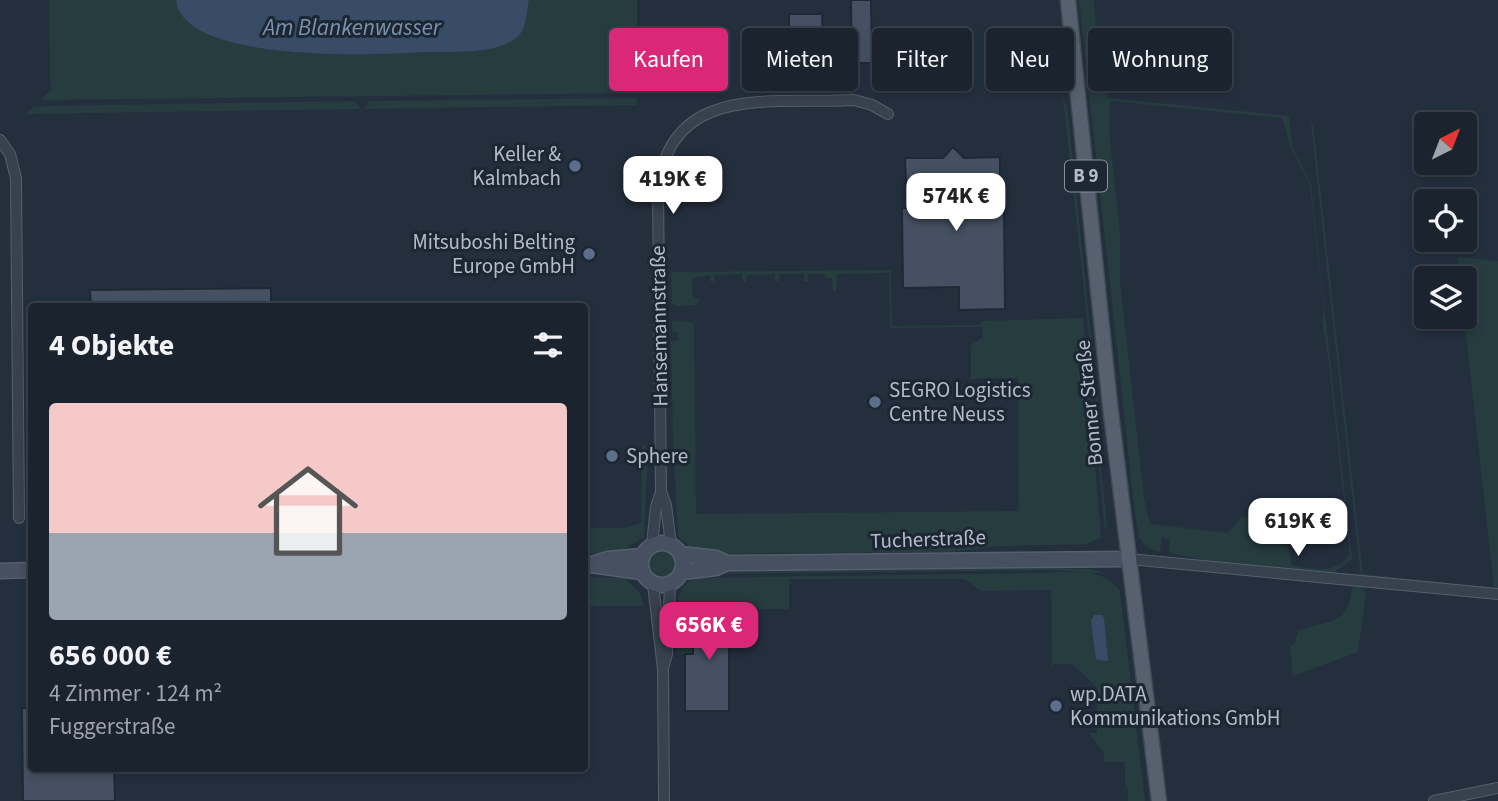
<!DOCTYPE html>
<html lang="de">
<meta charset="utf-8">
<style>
body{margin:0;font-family:"Source Sans 3",sans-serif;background:#242b36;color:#f1f3f6;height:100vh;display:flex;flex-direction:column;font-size:26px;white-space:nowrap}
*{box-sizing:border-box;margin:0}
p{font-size:23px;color:#a0a4aa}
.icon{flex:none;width:38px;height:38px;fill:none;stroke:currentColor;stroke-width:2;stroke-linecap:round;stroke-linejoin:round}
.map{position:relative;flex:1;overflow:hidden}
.panel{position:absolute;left:28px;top:303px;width:560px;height:469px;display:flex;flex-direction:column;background:#1b232e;border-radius:7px;box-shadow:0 4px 10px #0003,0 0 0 2px #39404a}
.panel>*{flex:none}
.banner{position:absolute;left:609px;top:28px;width:665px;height:63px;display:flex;gap:14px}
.needle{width:46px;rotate:42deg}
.buttons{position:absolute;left:1414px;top:112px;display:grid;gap:14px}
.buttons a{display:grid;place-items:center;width:63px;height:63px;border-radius:7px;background:#1b232e;box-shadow:0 4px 10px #0003,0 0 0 2px #39404a;font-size:35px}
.price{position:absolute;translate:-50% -60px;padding:0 16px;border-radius:14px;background:#fff;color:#222;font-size:23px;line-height:46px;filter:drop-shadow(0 2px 4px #0008)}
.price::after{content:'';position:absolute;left:50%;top:42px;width:21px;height:16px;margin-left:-10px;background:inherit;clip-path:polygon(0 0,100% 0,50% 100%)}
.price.active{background:#db2777;color:#fff}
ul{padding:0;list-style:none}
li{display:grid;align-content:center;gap:14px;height:371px;padding:0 21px}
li+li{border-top:2px solid #39404a}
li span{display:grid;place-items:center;height:217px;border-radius:7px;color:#555}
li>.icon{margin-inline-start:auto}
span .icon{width:126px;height:126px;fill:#fffc;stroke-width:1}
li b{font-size:30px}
h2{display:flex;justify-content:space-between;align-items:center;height:84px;padding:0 21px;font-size:30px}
.tag{padding:0 24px;border-radius:7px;background:#1b232e;box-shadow:0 4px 10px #0003,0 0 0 2px #39404a;font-size:24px;line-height:63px}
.tag.active{background:#db2777;color:#fff}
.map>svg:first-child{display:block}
</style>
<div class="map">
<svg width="1498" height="801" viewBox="0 0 1498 801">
<rect width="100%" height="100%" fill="#242f3e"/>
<path fill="#263c3f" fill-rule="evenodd" d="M49,0H176V5L478,50C519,41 521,42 529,0H637V93L44,100L41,99L52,89L50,80Z
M1079,0H1094L1098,56L1108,98L1289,116L1292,145L1311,186L1352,559L1332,574L1203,560L1169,553L1170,539L1162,538L1160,552L1146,547L1139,537L1135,515ZM1110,101L1282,118L1290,145L1310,187L1324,309L1322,320L1328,356L1350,554C1338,575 1313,569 1292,565C1286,533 1280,511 1241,517L1228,533L1150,524L1144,497L1120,282V233L1109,131Z
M637,98V105L365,109L369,101Z
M1063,98L1067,104L1098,403L1100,459L1107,525L1105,532L1098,459L1095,392Z
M354,101L361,109L25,114L34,107L47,106Z
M1313,123L1363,574L1494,588L1464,317L1465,278H1460L1458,257L1498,261V592L1361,577L1311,125Z
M891,270L892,326L981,325L982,321L1083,318L1101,538L1085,544L1002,546L950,552L701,554L700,550L690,547L678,536L673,437L671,341L678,340L677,333L672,332V322L676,320L694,323L696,514L1019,511L1018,378L971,379V345L983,337L982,327L890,328L889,273L837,274L836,291H833L832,278H825V274H808V281H804V274H779V281H775V274L747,275L746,282H743L742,274L714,275V282L710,281V275L692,278L693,299H700L698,305L676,306L672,302L671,272Z
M642,444L646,446L648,455L644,537L623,550V554H585V528H624L641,523Z
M648 563a14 14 0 1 1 28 0a14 14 0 1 1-28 0Z
M1053,568L1089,569L1109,574L1053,570L702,574L701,572Z
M1036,573C1063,573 1103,565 1120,591L1145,801H1128V789L1125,788V762H1104V753L1089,733H1097V687L1072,664H1054L1052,668L1051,590L981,591L965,579H789V609H693V654L677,655C678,632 669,585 697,578Z
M585,577L625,578L640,593L644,606H585Z
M1353,581L1362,585L1366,593L1358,652L1293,676L1290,647L1295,643L1298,631C1333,618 1349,628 1353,581Z"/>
<path fill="#394c67" d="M176,0H529C526,13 527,31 515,39C492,55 452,51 425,52C379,55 183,64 176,0Z
M1094,615H1102L1104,618L1108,661L1097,660L1096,658L1091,621Z"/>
<path fill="#455162" stroke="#1f2835" stroke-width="2" d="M851,0H871L872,63H852Z
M789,14H822L824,70H805V66H789Z
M953,147L964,158L1000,157V182L970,183V208L1004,207L1005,309L959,310V287L903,288L902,208H936L935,183H906L905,158H943Z
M271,288V306H91L90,290Z
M693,609H729V711H685V654H693Z
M22,708H32V768H114L115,801H23Z"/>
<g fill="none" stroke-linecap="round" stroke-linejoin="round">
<g stroke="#565f6c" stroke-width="12">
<path id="minor" d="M0,140L10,154L16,178L19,518
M661,492L666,505L671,545
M652,544L656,507L661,492L658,189C671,81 775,105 854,100L872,105L888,114
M1129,559L1498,594
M653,584L663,669L664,801
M664,665L667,654L670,584
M1434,801L1498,788"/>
</g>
<g stroke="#565f6c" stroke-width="17">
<path id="secondary" d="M641 564a21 21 0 1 1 42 0a21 21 0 1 1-42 0Z
M681,554L716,558L727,563L1129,559
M584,564L641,572
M592,564L608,559L642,556
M0,571L32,570
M682,572L716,568L727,563"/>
</g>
<g stroke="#414a57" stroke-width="17">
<path id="primary" d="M1068,0L1110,405L1159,801"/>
</g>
<use href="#minor" stroke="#38414e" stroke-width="10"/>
<use href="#secondary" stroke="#465061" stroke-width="14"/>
<use href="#primary" stroke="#56606e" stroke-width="14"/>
</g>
<g fill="#5c6f8a" stroke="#1d2633" stroke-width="2.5">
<circle cx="575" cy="166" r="7"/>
<circle cx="589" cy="254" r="7"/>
<circle cx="875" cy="402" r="7"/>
<circle cx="612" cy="456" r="7"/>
<circle cx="1056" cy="706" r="7"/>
</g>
<g text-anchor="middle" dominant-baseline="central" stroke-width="6" stroke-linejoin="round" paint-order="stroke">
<rect fill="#1d2633" stroke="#878f9c" stroke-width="2" x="1065" y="160.5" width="42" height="31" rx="5"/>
<g font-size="19" font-weight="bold" fill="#b4bcc9">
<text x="1086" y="176">B 9</text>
</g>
<g font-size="21" fill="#b4bcc9" stroke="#1d2633" text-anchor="start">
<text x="561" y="154" text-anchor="end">Keller &amp;<tspan x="561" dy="24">Kalmbach</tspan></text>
<text x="575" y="242" text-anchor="end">Mitsuboshi Belting<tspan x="575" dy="24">Europe GmbH</tspan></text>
<text x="889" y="390">SEGRO Logistics<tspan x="889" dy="24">Centre Neuss</tspan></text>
<text x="626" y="456">Sphere</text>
<text x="1070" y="694">wp.DATA<tspan x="1070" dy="24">Kommunikations GmbH</tspan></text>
</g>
<g font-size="21" fill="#b4bcc9" stroke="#1d2633">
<text transform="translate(659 326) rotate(-91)">Hansemannstraße</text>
<text transform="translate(1089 403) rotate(-96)">Bonner Straße</text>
<text transform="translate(928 539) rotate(-2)">Tucherstraße</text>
</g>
<g font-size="23" font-style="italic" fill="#7c92b1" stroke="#1d2633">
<text x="352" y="27">Am Blankenwasser</text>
</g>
</g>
</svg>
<div class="buttons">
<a><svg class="needle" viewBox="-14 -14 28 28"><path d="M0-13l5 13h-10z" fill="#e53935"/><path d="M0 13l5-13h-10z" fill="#a0a4aa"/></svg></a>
<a><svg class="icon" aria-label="locate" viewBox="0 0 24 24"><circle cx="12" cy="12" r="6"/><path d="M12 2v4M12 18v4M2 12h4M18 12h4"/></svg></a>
<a><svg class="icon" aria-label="layers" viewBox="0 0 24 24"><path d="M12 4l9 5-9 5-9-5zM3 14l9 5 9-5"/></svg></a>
</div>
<b class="price" style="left:673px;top:216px">419K €</b>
<b class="price" style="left:956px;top:233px">574K €</b>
<b class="price" style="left:1298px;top:558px">619K €</b>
<b class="price active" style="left:709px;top:662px">656K €</b>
<div class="banner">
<a class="tag active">Kaufen</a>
<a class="tag">Mieten</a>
<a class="tag">Filter</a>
<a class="tag">Neu</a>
<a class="tag">Wohnung</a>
</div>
<section class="panel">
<h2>4 Objekte<svg class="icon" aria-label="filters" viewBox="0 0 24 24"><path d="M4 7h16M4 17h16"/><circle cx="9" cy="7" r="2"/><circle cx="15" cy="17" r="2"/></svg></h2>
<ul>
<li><span style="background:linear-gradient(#f6c9c9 60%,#9aa5b1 0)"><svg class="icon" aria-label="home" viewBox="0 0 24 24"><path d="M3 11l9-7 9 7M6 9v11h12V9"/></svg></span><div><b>656 000 €</b><p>4 Zimmer · 124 m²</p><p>Fuggerstraße</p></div></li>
</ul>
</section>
</div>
